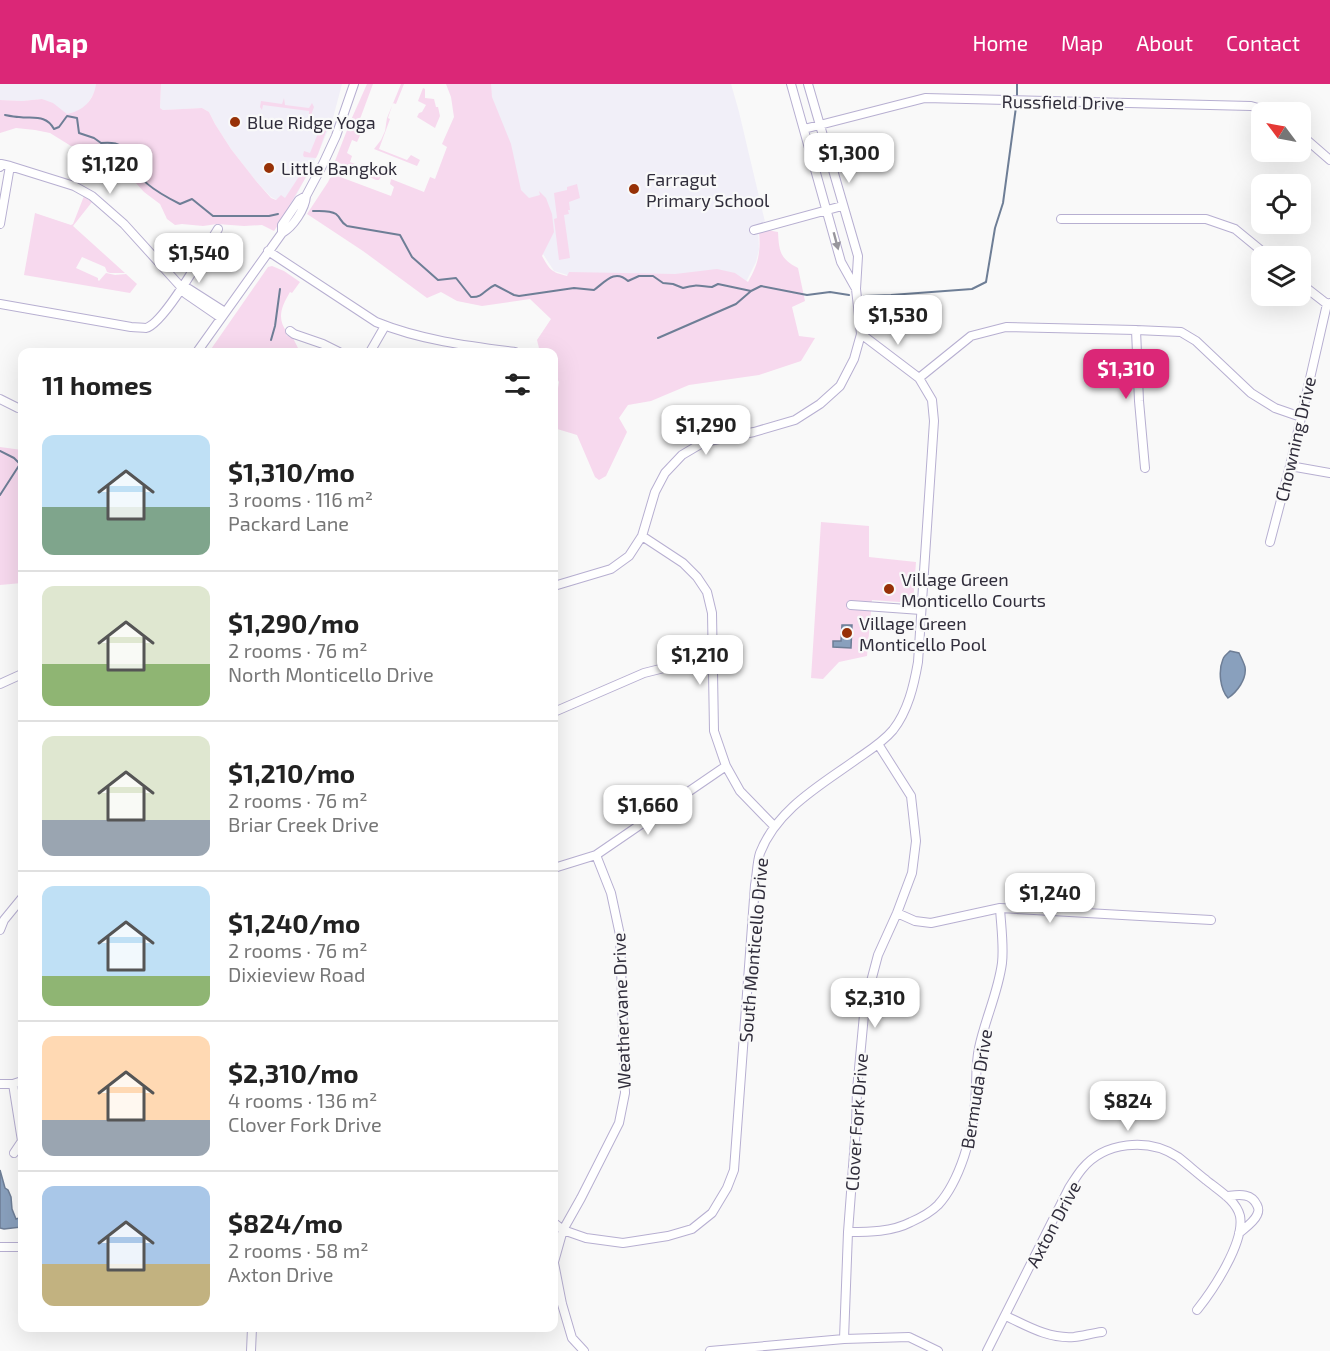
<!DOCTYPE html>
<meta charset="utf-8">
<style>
body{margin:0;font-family:"Exo 2",sans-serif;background:#f6f6f6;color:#222;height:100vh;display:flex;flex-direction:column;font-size:22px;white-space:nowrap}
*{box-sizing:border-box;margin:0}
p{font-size:20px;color:#767676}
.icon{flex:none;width:33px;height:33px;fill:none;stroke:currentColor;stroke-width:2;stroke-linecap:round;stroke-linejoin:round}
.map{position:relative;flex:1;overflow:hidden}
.panel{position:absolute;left:18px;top:264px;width:540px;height:984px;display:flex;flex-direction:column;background:#fff;border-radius:12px;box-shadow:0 6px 24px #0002}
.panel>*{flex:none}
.needle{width:39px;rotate:302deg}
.fabs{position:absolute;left:1251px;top:18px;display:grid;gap:12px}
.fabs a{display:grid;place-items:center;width:60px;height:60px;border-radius:12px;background:#fff;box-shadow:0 6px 24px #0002;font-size:30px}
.price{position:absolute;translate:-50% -51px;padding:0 14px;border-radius:12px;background:#fff;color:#222;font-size:20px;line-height:39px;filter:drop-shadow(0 2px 3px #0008)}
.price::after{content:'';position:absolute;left:50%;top:36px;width:18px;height:14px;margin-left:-9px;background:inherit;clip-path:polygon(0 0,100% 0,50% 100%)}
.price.on{background:#db2777;color:#fff}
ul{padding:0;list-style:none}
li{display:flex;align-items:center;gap:18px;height:150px;padding:0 24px}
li+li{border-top:2px solid #e0e0e0}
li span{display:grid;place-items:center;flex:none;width:168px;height:120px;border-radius:12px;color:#555}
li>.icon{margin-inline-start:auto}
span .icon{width:72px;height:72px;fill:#fffc;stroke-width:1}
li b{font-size:26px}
h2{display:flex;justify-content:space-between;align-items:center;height:72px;padding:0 24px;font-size:26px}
header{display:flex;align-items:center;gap:36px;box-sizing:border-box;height:84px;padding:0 30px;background:#db2777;color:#fff}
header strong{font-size:28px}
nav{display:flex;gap:33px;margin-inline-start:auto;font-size:21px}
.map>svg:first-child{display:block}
</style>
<header>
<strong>Map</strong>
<nav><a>Home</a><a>Map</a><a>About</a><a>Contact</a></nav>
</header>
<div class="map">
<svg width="1330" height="1267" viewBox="0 0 1330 1267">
<rect width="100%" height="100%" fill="#f9f9f9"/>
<path fill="#f1eff8" d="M0,0H96V6L86,22L76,28L67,30L42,15L22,17L0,16Z
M161,0H342L333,34L318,70L289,125L279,117L271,113L256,97L231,65L215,40L209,28L202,24L163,26L160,24Z
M470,0H731L739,28L765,138L758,140L759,166L756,178L745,200L571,192L554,187L539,164Z"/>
<path fill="#f7d9ee" d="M96,0H161L160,24L163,26L202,24L209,28L215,40L231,65L256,97L271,114L276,116L281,111L285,114L300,91L295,87C299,83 305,84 310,86L288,124L289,125L274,147L262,141L244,142L217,140L203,142L182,140L175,141L167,135L160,120L144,108L119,80L95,66L83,62H71L50,49L35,46L16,44L0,49V16L22,17L42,15L53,19L67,30C83,27 94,16 96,0Z
M367,0H373L357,43L362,47L357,58L352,56L347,69L352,72L350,78L382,91L379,96H376L335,77L351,36Z
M401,0H404L396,20L393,19L388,34L390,35L379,65L407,76L411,71L420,76L417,82L374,65L381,56L385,47L387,34Z
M446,0H491L492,13L511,60L521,106L529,114L540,111L539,107L546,114L552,130L554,148L542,172C550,186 551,188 567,192L569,188L675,190L717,185L735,189L748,198C758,181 761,168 759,148L767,146L778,148C779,167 780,175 798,184L805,217L792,223L799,252L815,254L801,277L759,291L689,301L651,317L628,321L619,334L627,348L606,392L599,396L595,393L577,351L554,344V323L555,322L559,298L554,290V268H540L537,256L551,235L530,215L482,222L457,217L441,208L427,214L363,167L307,130L328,98L330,94L335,91L391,112L394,103L390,100L391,95L424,108L430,93L435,95L447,63L442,60L454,33L451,13Z
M423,4L425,5V14L434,15L436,23H438L440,32L435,44L417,33L419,29L422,28L426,21L418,17Z
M284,14L285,21L309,24L312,19L314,23L310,34L309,33V27L263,21L262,26L260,23L261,17L282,20Z
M323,37L329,39L318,70L316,74L304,73L303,71L304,67L310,69Z
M577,100L580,114L569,118L570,126H568L569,130L564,131L570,174L559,176L554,135L557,134L554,109L567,106V103Z
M84,112L92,118L73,142L125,189H110L107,188L105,183L82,173L76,184L98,194V196L99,197L106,189L115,191L126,190L137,200L130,209L24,191L35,129L71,141L73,140Z
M272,182L284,187L300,198L292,209L290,208C282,222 276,234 287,248L286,251L293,254L298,264L306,268H209L268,183Z
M0,363L22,366V499L0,501Z
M821,438L869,442V473L916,478L913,519L872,516L867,572L839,578L823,595L811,594Z"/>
<path fill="#89a0bd" stroke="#6e7e96" stroke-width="1.5" d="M842,541H852L851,564L833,563V557H841Z
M1230,567L1239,569C1241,573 1244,579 1245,583C1247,595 1237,608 1228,614C1220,605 1218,587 1223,575C1224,572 1228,569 1230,567Z
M0,1086L5,1104L8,1106L11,1113L12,1125L16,1135L19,1134L21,1130L22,1131V1145L21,1143L4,1145L0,1144Z"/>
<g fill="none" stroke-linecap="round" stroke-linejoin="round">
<path stroke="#6e7e96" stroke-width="2" d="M1017,11V0
M5,31C10,32 15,33 19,33C33,35 46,30 54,45L59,43L67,32L77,34L79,49L94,54L101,59C122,57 120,64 137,69C138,74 136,78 136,83C137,98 168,114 180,120L192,115L213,132H269L278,130
M313,127C320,127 330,126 336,130C341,134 340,138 347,142L400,151L412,173L438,196L456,194L471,213C483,214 485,205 495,201L514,211L519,212L574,204L594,206C606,197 615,185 628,197L639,192H653L663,199L673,200L683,204C696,200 699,202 712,203L718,200L751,207
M864,212L891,211L972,205L986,198L995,144L1003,119L1016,23
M658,254L736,220L751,207L761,202L807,211L830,208L849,211
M271,256L275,242L280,205
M0,367L14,374L20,380L0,411"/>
<g stroke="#b7afd1" stroke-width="10">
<path id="minor" d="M791,0L841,178L855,203
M804,45L925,14L1251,22L1272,28
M1300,50L1330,76
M0,83L1,80L10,82L74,102L92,112L124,140L182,204L186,210L221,234
M1061,135H1206L1235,145L1268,172
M0,140L10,82
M754,146L842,122
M282,149C293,143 305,125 306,112
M268,167L376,238C420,256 468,262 515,268
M1300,199L1327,220
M182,204L189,205L225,228
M0,220L131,243C136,243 142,244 146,244C165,239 206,164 218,145
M1136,246L1139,317L1145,384
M290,247L294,250L323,260L339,268
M197,268L282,149V141L299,116L306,112L323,80L336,52L354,0
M370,268L385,242
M919,294L971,252L1006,243L1136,246L1181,248L1196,257L1251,309L1275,324L1301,333
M0,315L18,324L22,325
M1290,382L1330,389
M642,452L683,479L697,493L707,508L712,529L714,647L726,682L740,707L774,742
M1270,458L1290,382L1327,220L1330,219
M554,502L611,485L629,472L642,452L655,408L665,389L682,371L704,358L754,348L795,336L820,320L840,302L854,275L861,250L856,205L858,172L808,0
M851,521L921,526
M0,600L22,590
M554,628L644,589L676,581L713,580
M554,784L596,771L726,682
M897,829L915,837L931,839L1000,824L1211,836
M0,846L4,836L22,814
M0,1000H13L22,997
M13,1000L22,1057L14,1069
M1226,1112C1238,1111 1251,1108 1257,1121C1259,1125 1259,1127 1257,1131C1254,1138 1245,1144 1239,1149
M554,1139L563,1146L586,1154L623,1159L668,1152L692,1145L712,1129L727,1104L734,1086L755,801C757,791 757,778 760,769C777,725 821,701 857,675C870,666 883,658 893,646C908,627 914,601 918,578L934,337L932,316L919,294L861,250
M848,1148C869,1148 892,1148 911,1138C920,1134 931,1128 938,1121C960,1097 973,1050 975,1019C977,1000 975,982 979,964C985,935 998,909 1002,879C1004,862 1001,842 1000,824
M0,1163H22
M554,1178L563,1146L581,1114L619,1039L625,1009L620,851L611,809L596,771
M554,1179L562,1220L572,1254L584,1267
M1006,1232C1027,1242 1049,1255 1074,1253C1083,1252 1093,1249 1102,1248
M844,1255L848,1148L856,1043L857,1006L865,920L878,871L897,829L912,789L916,757L911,712L878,660
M251,1267L252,1244
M710,1267L844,1255L909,1253L938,1267
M987,1267L1069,1104C1073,1098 1077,1091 1082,1085C1104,1058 1148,1053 1178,1073C1187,1080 1197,1089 1206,1096C1218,1106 1236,1116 1240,1132C1245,1158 1213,1206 1197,1226"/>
</g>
<use href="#minor" stroke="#fff" stroke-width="8"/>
</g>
<defs><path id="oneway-solid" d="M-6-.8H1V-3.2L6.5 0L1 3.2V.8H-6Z" transform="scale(1.5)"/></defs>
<use fill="#98969d" href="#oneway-solid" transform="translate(836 157) rotate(75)"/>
<g fill="#973107" stroke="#f9f9f9" stroke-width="2">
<circle cx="235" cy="38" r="6"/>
<circle cx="269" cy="84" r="6"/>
<circle cx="634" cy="105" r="6"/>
<circle cx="889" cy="505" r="6"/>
<circle cx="847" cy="549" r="6"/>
</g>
<g text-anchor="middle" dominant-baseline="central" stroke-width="4.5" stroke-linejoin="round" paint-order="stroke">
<g font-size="18" fill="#302d3b" stroke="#f9f9f9">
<text transform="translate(1063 18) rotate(1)">Russfield Drive</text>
<text transform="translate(1295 355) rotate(-77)">Chowning Drive</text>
<text transform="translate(753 866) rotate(-85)">South Monticello Drive</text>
<text transform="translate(621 927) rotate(-92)">Weathervane Drive</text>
<text transform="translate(976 1005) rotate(-81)">Bermuda Drive</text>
<text transform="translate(856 1038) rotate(-86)">Clover Fork Drive</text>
<text transform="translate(1053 1140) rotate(-62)">Axton Drive</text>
</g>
<g font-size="18" fill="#302d3b" stroke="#f9f9f9" text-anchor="start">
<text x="247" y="38">Blue Ridge Yoga</text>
<text x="281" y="84">Little Bangkok</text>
<text x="646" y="95">Farragut<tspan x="646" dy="21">Primary School</tspan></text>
<text x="901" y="495">Village Green<tspan x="901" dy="21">Monticello Courts</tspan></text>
<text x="859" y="539">Village Green<tspan x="859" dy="21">Monticello Pool</tspan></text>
</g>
</g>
</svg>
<div class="fabs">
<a><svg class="needle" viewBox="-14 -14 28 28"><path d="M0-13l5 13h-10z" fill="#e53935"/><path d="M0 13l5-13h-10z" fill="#767676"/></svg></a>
<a><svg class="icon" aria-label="locate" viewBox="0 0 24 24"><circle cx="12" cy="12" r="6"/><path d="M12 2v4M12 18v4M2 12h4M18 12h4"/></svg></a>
<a><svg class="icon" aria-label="layers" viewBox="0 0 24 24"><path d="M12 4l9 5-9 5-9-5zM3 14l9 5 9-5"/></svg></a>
</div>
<b class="price" style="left:849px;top:100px">$1,300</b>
<b class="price" style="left:110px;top:111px">$1,120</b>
<b class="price" style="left:199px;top:200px">$1,540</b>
<b class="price" style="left:898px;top:262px">$1,530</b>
<b class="price on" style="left:1126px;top:316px">$1,310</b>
<b class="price" style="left:706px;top:372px">$1,290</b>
<b class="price" style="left:700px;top:602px">$1,210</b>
<b class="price" style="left:648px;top:752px">$1,660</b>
<b class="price" style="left:1050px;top:840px">$1,240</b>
<b class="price" style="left:875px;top:945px">$2,310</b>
<b class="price" style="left:1128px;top:1048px">$824</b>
<section class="panel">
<h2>11 homes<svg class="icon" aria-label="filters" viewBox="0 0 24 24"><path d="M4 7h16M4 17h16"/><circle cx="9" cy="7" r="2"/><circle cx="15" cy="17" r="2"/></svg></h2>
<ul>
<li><span style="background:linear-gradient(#bfe0f5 60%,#7fa58c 0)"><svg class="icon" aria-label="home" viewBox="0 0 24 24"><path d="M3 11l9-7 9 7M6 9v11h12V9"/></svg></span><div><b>$1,310/mo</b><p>3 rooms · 116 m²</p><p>Packard Lane</p></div></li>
<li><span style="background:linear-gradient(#dfe7d0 65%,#8fb573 0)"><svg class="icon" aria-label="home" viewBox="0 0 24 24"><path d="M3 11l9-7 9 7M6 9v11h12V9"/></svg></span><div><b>$1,290/mo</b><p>2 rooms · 76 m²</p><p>North Monticello Drive</p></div></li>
<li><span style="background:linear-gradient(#dfe7d0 70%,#9aa5b1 0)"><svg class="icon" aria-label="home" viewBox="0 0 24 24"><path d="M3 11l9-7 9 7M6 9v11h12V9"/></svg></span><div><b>$1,210/mo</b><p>2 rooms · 76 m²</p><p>Briar Creek Drive</p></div></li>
<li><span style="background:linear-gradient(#bfe0f5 75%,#8fb573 0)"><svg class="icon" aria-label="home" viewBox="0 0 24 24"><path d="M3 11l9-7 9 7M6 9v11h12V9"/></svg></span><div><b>$1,240/mo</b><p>2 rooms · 76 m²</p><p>Dixieview Road</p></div></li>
<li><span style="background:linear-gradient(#ffd9b3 70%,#9aa5b1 0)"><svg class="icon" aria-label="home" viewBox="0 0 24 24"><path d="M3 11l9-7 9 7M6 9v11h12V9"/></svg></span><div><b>$2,310/mo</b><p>4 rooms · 136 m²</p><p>Clover Fork Drive</p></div></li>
<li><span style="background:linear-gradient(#a9c7e8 65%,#c2b280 0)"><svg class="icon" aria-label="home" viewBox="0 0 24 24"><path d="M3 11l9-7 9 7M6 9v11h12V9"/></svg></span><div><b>$824/mo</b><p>2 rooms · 58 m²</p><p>Axton Drive</p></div></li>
</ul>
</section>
</div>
